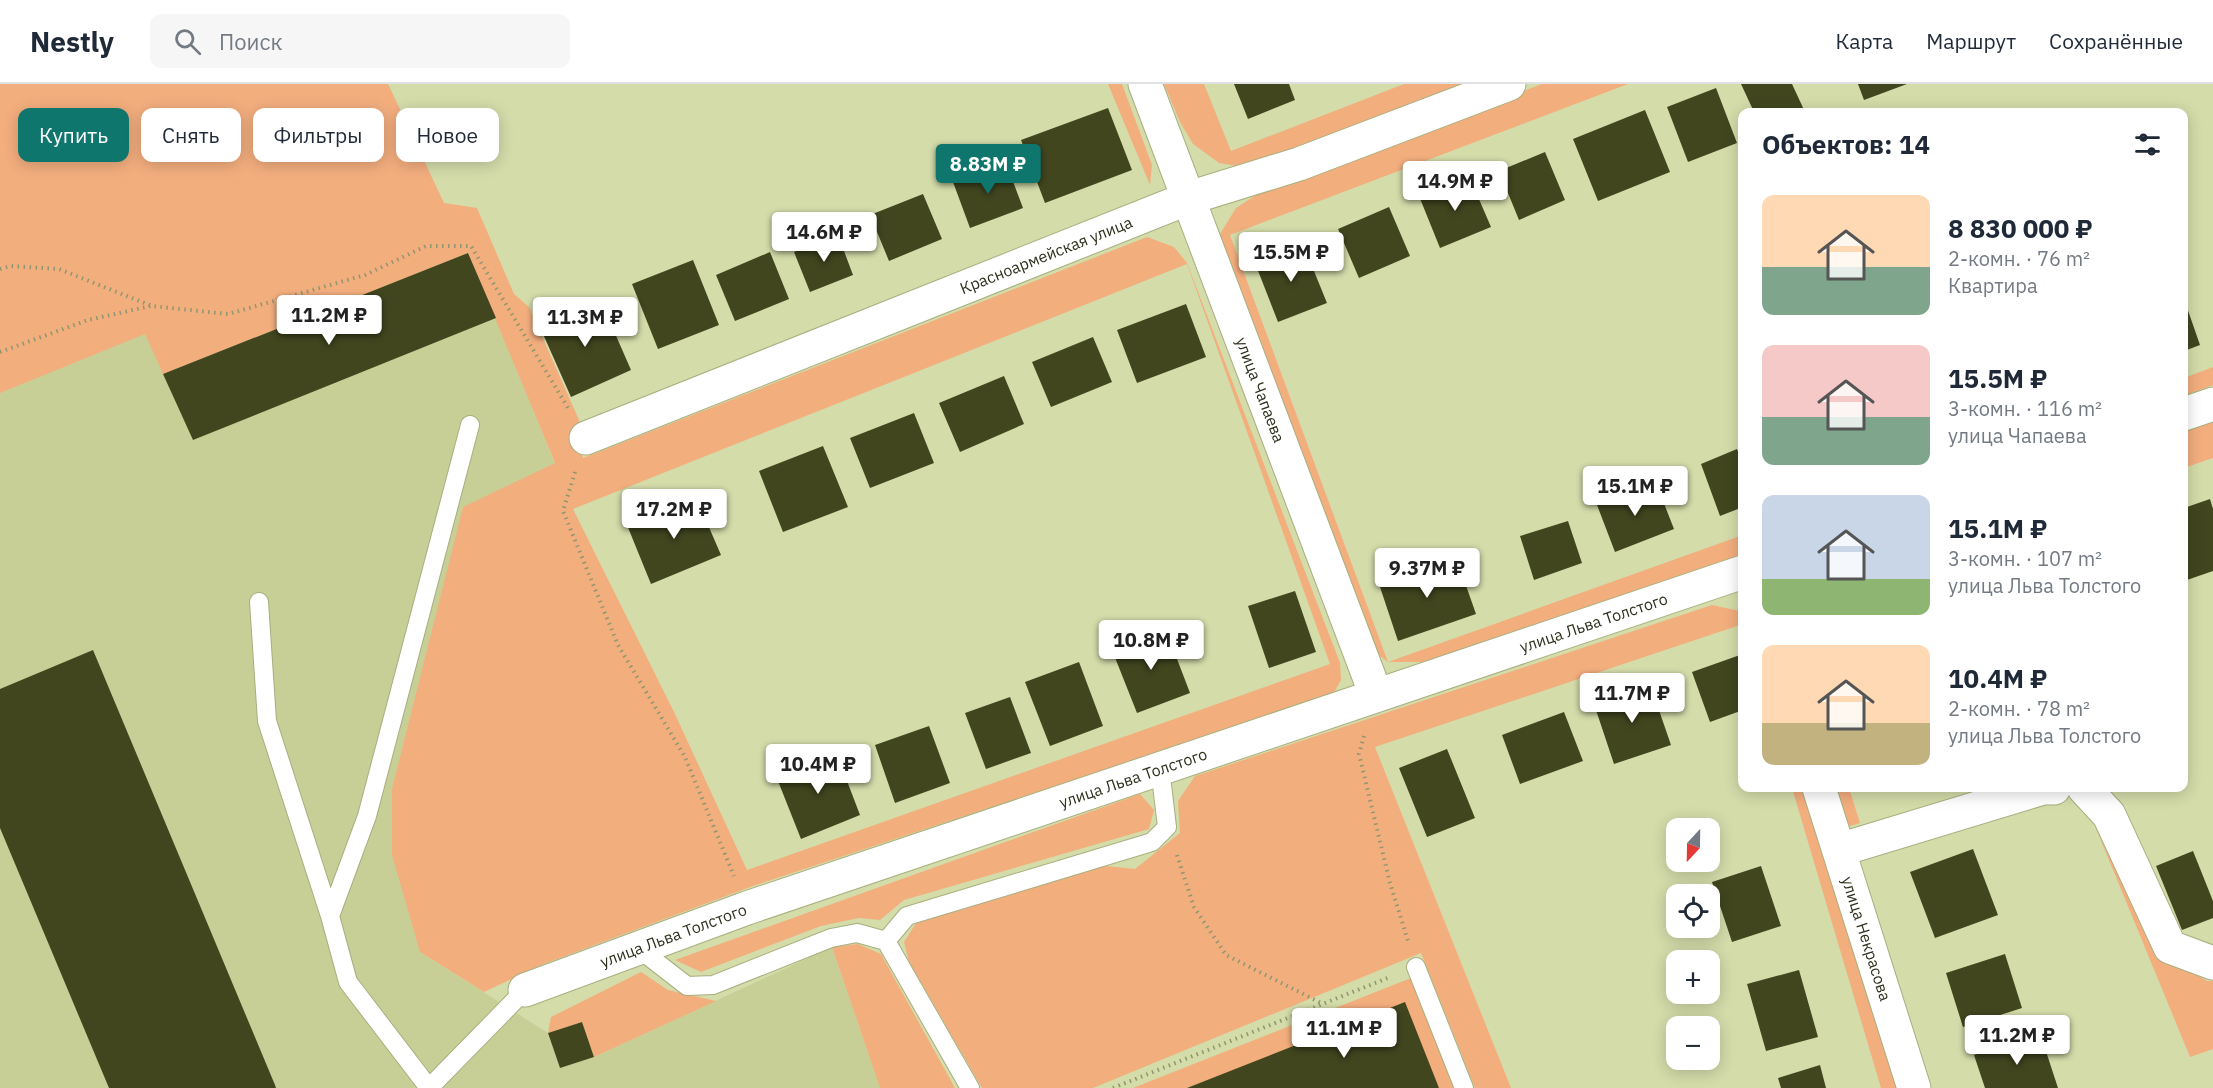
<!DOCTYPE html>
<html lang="ru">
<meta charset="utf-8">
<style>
body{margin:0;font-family:"IBM Plex Sans",sans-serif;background:#f6f6f7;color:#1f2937;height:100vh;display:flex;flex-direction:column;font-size:22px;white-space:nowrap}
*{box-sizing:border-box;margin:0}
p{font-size:20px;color:#747a83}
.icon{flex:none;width:33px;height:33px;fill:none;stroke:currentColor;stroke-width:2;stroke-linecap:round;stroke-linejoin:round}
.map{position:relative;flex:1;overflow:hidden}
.sheet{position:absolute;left:1738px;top:24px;width:450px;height:684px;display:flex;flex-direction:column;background:#fff;border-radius:12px;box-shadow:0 3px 15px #0003}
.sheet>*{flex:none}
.banner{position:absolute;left:18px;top:24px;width:570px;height:54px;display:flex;gap:12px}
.needle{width:39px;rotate:202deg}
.tools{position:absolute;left:1666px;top:734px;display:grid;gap:12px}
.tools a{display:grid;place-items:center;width:54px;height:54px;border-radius:12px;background:#fff;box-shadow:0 3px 15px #0003;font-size:30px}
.price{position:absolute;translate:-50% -51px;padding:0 14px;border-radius:6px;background:#fff;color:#222;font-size:20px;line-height:39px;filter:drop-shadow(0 2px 3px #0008)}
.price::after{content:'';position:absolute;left:50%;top:36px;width:18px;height:14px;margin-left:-9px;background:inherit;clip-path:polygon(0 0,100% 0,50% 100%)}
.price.on{background:#0f766e;color:#fff}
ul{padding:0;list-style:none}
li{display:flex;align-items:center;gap:18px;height:150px;padding:0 24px}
li span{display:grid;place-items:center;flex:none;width:168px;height:120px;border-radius:12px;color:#555}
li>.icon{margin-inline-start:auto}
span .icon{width:72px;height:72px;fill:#fffc;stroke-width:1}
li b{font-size:26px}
h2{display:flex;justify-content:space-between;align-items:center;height:72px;padding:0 24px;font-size:26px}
.tag{padding:0 21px;border-radius:12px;background:#fff;box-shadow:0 3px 15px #0003;font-size:21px;line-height:54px}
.tag.on{background:#0f766e;color:#fff}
header{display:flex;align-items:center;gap:36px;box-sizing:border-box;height:84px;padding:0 30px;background:#fff;border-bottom:2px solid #e0e1e3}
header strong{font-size:28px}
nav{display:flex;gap:33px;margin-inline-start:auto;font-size:21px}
.search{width:420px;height:54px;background:#f6f6f7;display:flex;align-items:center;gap:15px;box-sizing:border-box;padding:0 21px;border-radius:12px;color:#747a83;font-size:22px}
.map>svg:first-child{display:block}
</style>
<header>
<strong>Nestly</strong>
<div class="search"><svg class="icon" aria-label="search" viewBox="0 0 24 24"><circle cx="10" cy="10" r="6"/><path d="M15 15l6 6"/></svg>Поиск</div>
<nav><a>Карта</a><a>Маршрут</a><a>Сохранённые</a></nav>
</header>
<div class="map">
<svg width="2213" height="1004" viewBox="0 0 2213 1004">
<rect width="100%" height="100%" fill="#d4dcaa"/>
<path fill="#c7cf96" d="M55,0H388L496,234L555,380L420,868L548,949L560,984L594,973L832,863L880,1004H0V24Z"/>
<path fill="#f3ae7e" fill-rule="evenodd" d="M0,0H388L444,119L477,124L514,210L529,223L579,336L583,374L1147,153L1174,163L1187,179L1340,579L1341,596L1333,610L753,802L541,881L484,908L420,868L392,771V705L463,423L555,379L468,169L163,290L145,250L0,309ZM1187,180L1330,580L747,786L674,628L573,425Z
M1108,0H1122L1152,81L1150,101Z
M1164,0H1204L1231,67L1404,0H1479L1248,84L1219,79L1193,60L1180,38Z
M1542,0H1628L1230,151L1388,578L1743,451V470L1423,578H1388L1372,566L1220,150L1236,124L1267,104Z
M2213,283V301L2184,312V294Z
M2213,334V374L2184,384V345Z
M1712,521L1740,527L1743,531V549L1740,541L1375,663L1511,1004H1475L1421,869L1093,1004H982L909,878L904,858L916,839L1096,781L1135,785L1180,749L1178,717L1195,692Z
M1792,704H1804L1900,1004H1881Z
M1835,704H1849L1860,739L1847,743Z
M1140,710L1154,726L1149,745L904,816L880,836L859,834L821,842L701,888L675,876Z
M2088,725L2162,871L2207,897H2213V965L2190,973Z
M858,860L881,870L955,1004H880L832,863Z
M641,888L668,906L716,917L594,973L582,938L548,949L551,933Z
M1411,894L1454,1004H1133Z"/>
<path fill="#41461f" d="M1234,0H1289L1295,16L1248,35Z
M1741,0H1792L1805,28H1754Z
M1858,0H1907L1864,16Z
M1716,4L1737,59L1688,78L1667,23Z
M1108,24L1132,86L1045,119L1021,56Z
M1645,26L1670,88L1598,117L1573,55Z
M1545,68L1565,116L1519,136L1499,87Z
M1006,79L1023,124L970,144L953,98Z
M1469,92L1491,143L1440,164L1419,112Z
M923,110L942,155L889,177L870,131Z
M1389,123L1410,172L1359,194L1338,145Z
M838,151L853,191L810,208L794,168Z
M1303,160L1327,219L1278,238L1255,179Z
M770,168L789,215L735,237L716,191Z
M468,169L496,234L193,356L163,290Z
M693,176L719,241L658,265L632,200Z
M600,215L631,286L571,313L539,241Z
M2184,215L2200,261L2184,267Z
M1186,220L1206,273L1137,299L1117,246Z
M1093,253L1112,298L1051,323L1032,278Z
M1004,292L1024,340L960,368L939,319Z
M914,329L934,379L870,404L850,354Z
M823,362L848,423L783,448L759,387Z
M1737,365L1743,380V423L1720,432L1701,380Z
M1656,399L1674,445L1615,468L1597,421Z
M696,413L721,471L651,500L627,441Z
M2210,415L2213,425V487L2184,497V424Z
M1568,437L1582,479L1534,496L1520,452Z
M1456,473L1476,530L1398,557L1379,500Z
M1295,507L1316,568L1269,584L1248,522Z
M1166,546L1190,609L1137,629L1112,566Z
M93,566L275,1001L276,1004H109L0,744V605Z
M1740,571L1743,579V626L1710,638L1692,588Z
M1079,578L1103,642L1050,662L1025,598Z
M1650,600L1671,661L1614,680L1594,620Z
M1010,613L1031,669L986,685L965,629Z
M1564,628L1583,677L1520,700L1502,651Z
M929,642L950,699L895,719L875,661Z
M1447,665L1475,734L1427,753L1399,684Z
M836,668L860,731L801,755L776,692Z
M1973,765L1998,831L1935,854L1910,788Z
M2193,767L2213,817V834L2182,846L2156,782Z
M1761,782L1781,842L1732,858L1712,798Z
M2005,870L2022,924L1963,943L1946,889Z
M1799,886L1818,953L1766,967L1747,900Z
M1405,918L1439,1004H1187Z
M582,938L594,973L560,984L548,949Z
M2040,949L2058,1004H1985L1974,971Z
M1820,981L1826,1004H1781L1778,994Z"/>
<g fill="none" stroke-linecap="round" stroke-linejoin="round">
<g stroke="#a8af7f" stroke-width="20">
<path id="service" d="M259,518L267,637L330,832L348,898L429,1004L525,906
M330,832L367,732L470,341
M638,864L687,902L713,901L831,854L857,849L886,857
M1416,883L1464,1004
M970,1004L886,857L907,832L1152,758L1167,743L1160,684"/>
</g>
<g stroke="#a8af7f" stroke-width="35">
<g id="minor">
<path id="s1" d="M1145,0L1376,611"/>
<path d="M2184,330L2213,320"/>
<path id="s2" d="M586,354L1189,114L1299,80L1509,0"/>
<path id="s3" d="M1819,704L1914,1004"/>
<path d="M2084,704L2109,731L2170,863L2213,879"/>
<path d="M1839,766L2043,704H2054"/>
<path id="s4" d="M525,906L747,824L1743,488"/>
</g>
</g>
<path stroke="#909670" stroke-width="4" stroke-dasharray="1.5 4.5" stroke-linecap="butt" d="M0,185L11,182L59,185L152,222L228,230L365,191L426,162H471L568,324
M0,268L88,236L151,222
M575,388L563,427L618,561L685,673L734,792
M1364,652L1359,670L1390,799L1408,857
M1177,771L1194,823L1226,871L1323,920
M1113,1004L1390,893"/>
<use href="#service" stroke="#fff" stroke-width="18"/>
<use href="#minor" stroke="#fff" stroke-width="33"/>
</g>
<g text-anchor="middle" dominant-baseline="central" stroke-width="6" stroke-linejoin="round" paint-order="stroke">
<g font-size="16" fill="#2e311d" stroke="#f5fae1">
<text stroke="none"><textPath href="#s2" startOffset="495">Красноармейская улица</textPath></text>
<text stroke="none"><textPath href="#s1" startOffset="327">улица Чапаева</textPath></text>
<text stroke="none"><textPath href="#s4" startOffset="1130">улица Льва Толстого</textPath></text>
<text stroke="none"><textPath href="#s4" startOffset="644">улица Льва Толстого</textPath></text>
<text stroke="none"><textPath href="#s4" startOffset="158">улица Льва Толстого</textPath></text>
<text stroke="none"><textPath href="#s3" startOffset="158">улица Некрасова</textPath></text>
</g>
</g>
</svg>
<div class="tools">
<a><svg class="needle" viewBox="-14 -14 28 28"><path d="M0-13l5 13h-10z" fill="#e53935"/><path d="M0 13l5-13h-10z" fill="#747a83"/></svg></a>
<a><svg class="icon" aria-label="locate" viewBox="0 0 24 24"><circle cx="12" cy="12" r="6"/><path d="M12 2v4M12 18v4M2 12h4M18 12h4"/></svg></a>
<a>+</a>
<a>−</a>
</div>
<b class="price on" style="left:988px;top:111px">8.83M ₽</b>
<b class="price" style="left:1455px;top:128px">14.9M ₽</b>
<b class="price" style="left:824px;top:179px">14.6M ₽</b>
<b class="price" style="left:1291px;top:199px">15.5M ₽</b>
<b class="price" style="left:329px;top:262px">11.2M ₽</b>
<b class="price" style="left:585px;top:264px">11.3M ₽</b>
<b class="price" style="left:1635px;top:433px">15.1M ₽</b>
<b class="price" style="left:674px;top:456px">17.2M ₽</b>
<b class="price" style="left:1427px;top:515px">9.37M ₽</b>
<b class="price" style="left:1151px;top:587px">10.8M ₽</b>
<b class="price" style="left:1632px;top:640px">11.7M ₽</b>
<b class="price" style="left:818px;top:711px">10.4M ₽</b>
<b class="price" style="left:1344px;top:975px">11.1M ₽</b>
<b class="price" style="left:2017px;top:982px">11.2M ₽</b>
<div class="banner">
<a class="tag on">Купить</a>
<a class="tag">Снять</a>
<a class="tag">Фильтры</a>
<a class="tag">Новое</a>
</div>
<section class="sheet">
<h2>Объектов: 14<svg class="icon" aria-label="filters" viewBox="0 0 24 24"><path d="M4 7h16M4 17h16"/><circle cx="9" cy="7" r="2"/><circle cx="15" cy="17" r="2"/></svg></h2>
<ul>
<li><span style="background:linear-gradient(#ffd9b3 60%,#7fa58c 0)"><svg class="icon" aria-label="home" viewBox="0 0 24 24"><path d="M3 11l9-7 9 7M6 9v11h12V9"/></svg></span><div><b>8 830 000 ₽</b><p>2-комн. · 76 m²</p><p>Квартира</p></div></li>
<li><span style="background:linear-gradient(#f6c9c9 60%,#7fa58c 0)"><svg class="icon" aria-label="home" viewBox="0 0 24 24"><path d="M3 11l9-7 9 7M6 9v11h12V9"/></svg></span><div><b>15.5M ₽</b><p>3-комн. · 116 m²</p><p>улица Чапаева</p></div></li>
<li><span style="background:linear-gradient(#c9d6e8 70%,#8fb573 0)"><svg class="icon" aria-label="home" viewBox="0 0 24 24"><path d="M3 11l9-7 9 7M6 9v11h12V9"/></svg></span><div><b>15.1M ₽</b><p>3-комн. · 107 m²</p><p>улица Льва Толстого</p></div></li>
<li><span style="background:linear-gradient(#ffd9b3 65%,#c2b280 0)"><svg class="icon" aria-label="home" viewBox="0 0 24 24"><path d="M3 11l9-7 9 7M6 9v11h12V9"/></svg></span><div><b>10.4M ₽</b><p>2-комн. · 78 m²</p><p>улица Льва Толстого</p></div></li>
</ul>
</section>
</div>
